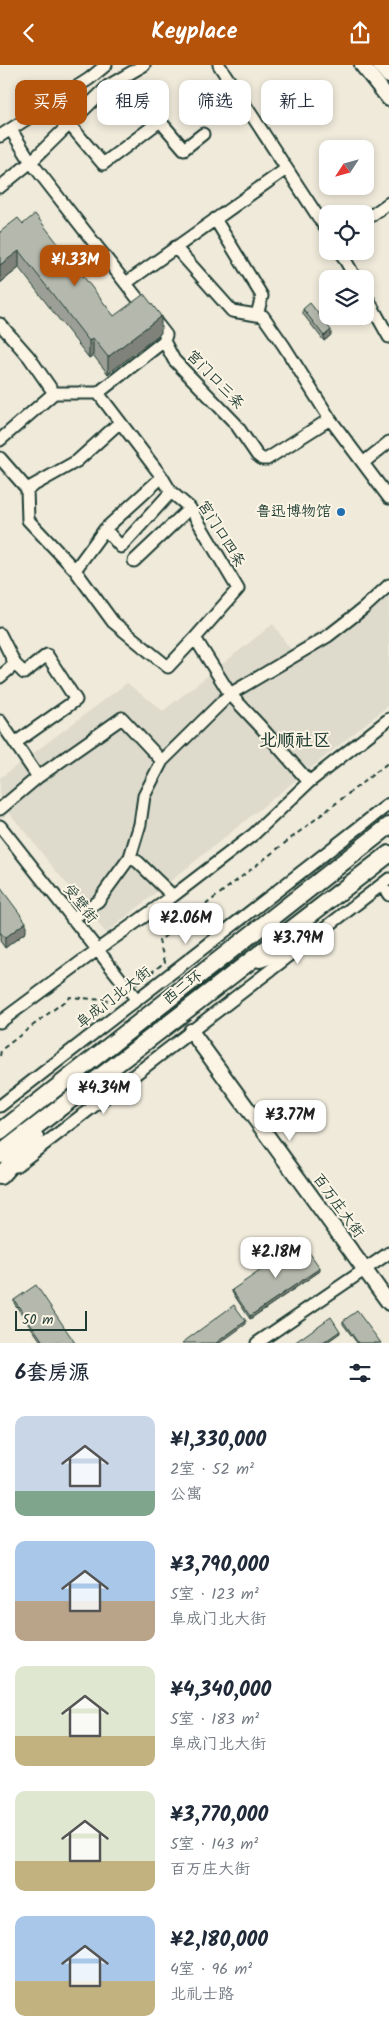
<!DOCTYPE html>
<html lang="zh">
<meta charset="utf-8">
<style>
body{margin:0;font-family:Kalam,"LXGW WenKai TC",sans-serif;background:#f6f6f7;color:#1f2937;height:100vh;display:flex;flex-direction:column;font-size:19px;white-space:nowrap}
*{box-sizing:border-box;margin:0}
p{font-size:16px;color:#747a83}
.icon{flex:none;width:28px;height:28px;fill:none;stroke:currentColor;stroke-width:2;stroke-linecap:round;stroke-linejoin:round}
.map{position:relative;height:1278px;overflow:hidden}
.drawer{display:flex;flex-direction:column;background:#fff;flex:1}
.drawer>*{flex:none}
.hud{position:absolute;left:15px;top:15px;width:360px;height:45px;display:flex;gap:10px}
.needle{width:32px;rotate:234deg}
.tools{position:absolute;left:319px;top:75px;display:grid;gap:10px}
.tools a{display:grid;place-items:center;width:55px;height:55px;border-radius:10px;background:#fff;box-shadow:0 2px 8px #0003;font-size:25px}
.scale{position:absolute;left:15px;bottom:12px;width:72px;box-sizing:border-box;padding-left:5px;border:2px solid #1f3d34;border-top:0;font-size:14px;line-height:18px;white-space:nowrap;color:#1f3d34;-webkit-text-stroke:4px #fcf5e5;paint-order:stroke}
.price{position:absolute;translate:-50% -42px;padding:0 11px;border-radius:10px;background:#fff;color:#222;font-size:16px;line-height:32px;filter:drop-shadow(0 1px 2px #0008)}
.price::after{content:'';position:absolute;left:50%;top:30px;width:15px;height:11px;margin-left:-8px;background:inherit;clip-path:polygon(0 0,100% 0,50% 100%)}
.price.on{background:#b45309;color:#fff}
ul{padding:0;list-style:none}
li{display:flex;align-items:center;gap:15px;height:125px;padding:0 15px}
li span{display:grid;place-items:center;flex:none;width:140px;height:100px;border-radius:10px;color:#555}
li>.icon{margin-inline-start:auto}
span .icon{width:60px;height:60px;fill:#fffc;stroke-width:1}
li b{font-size:21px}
h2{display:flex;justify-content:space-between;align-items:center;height:60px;padding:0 15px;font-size:21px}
.pill{padding:0 18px;border-radius:10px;background:#fff;box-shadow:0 2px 8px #0003;font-size:18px;line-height:45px}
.pill.on{background:#b45309;color:#fff}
header{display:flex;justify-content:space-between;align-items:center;height:65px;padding:0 15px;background:#b45309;color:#fff;font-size:22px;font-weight:700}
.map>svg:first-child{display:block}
</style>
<header><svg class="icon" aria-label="back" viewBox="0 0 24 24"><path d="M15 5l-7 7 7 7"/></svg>Keyplace<svg class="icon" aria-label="share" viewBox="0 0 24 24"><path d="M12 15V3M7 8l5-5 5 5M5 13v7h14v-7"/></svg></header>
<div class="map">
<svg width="389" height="1278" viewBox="0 0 389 1278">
<rect width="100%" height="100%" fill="#efeada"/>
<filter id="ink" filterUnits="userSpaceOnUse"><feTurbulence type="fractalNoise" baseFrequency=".02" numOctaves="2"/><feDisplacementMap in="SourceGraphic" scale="10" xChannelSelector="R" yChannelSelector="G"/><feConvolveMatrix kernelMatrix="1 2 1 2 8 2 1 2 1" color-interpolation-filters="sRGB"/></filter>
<g filter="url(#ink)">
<path fill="#dedbcc" d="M389,513V640L106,868L0,736V713L127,618L163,646L273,559L290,584L357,541Z"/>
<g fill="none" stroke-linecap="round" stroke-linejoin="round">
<g stroke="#1f3d34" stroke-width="15">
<path id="minor" d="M219,0L328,167
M70,60L103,99L160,56L184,84L203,69
M11,65L31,97L166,270L164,276L174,295L235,358L257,390L262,394H267L330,354
M0,71L89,14L106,0
M0,122L31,97L108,21L144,0
M215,154L262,231L257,250
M365,155L389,138
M175,182L232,246L263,251L284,281L330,354L389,433
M340,186L356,214
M126,218L286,104
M365,229L389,272
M0,259L29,292L54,328H98
M98,328L162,412L171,427L190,443L238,524L195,573L230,629L260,661L309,717
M98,328L164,276
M0,375L54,328
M0,393L27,424L28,455L75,505L113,557L168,602L195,573
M363,398L389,377
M27,424L77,396L119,358
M105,464L121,482L171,427
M134,496L190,443
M75,505L105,464L162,412
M0,569L15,599L0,612
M0,656L38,712L122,653L162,696
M15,678L76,635L47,590L24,608L15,599
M0,744L38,712
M0,761L137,935
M130,792L140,759L144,731L162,696L230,629L328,571L364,543L389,520
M387,827L389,830
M72,854L98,836L130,792L138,797L173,831
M0,957L97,885L173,831L254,769L309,717L389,654
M0,1041L389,739
M16,1101L389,814
M257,1278L389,1188"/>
</g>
<g stroke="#1f3d34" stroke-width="18">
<path id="major" d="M362,0L389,34
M380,0L389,11
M191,966L389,1238"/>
</g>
<g stroke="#1f3d34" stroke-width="20">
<path id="highway" d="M260,894L303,879
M0,1067L389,761
M0,1089L389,789
M0,1111L35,1072"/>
</g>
<path stroke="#1f3d34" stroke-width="2" stroke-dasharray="5 4" stroke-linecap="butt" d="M136,919L165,897L159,876L389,697
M0,991L1,985L70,932L114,936L120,931"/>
<use href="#minor" stroke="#fcf5e5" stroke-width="11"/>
<use href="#major" stroke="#fcf5e5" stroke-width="14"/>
<use href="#highway" stroke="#fcf5e5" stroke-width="16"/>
</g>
<path fill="#9c9f95" stroke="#1f3d34" d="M23,159L114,251L161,268L108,309L93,290L89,293L19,203L0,218V167Z
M303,244L331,270L324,276L303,249Z
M0,822L26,867L5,883L0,876Z
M320,1206L250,1254L232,1227V1225Z
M14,1235L75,1278H42L14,1238Z
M343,1256L381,1278H357L343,1259Z"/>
<path fill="#7f8279" stroke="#1f3d34" d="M19,186V203L0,218V200Z
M161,251V268L108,309V292Z
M331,265V270L324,276V271Z
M93,273V290L89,293V276Z
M26,857V867L5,883V873Z
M320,1203V1206L250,1254V1251Z
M246,1256V1259L220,1278H216Z
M340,1266V1268L326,1278H323Z"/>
<path fill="#b5b9ad" stroke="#1f3d34" d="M35,149L114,251L144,229L161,251L108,292L93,273L89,276L19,186L0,200V167L18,153L23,159Z
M310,238L331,265L324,271L303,244Z
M0,822L26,857L5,873L0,867Z
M302,1177L320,1203L250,1251L232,1225Z
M36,1220L75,1278H44L14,1235Z
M234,1240L246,1256L216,1278H182Z
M357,1246L381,1278H358L343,1256Z
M331,1252L340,1266L323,1278H294Z"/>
</g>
<circle fill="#1f6fb2" stroke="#fcf5e5" stroke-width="2" cx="341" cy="447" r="5"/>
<g text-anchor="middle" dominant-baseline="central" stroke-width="4" stroke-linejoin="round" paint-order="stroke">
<g font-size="15" fill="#1f3d34" stroke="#fcf5e5">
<text transform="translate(215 315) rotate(46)">宫门口三条</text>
<text transform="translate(221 469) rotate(58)">宫门口四条</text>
<text transform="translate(80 839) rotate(52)">受壁街</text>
<text transform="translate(183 923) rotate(-38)">西二环</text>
<text transform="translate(114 933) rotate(-38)">阜成门北大街</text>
<text transform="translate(338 1141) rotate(54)">百万庄大街</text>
</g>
<g font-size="15" fill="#1f3d34" stroke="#fcf5e5" text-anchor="end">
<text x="331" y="447">鲁迅博物馆</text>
</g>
<g font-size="18" font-weight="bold" fill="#1f3d34" stroke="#fcf5e5">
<text x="295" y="676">北顺社区</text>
</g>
</g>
</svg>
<div class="tools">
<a><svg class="needle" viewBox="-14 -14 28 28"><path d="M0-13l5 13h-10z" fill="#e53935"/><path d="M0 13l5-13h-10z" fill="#747a83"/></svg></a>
<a><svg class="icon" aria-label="locate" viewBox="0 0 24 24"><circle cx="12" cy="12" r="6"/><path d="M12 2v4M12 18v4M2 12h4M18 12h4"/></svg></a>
<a><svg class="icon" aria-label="layers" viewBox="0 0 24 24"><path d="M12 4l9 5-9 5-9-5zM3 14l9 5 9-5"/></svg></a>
</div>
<div class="scale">50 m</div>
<b class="price on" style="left:75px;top:222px">¥1.33M</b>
<b class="price" style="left:186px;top:880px">¥2.06M</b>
<b class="price" style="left:298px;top:900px">¥3.79M</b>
<b class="price" style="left:104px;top:1050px">¥4.34M</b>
<b class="price" style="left:290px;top:1077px">¥3.77M</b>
<b class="price" style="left:276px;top:1214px">¥2.18M</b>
<div class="hud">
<a class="pill on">买房</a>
<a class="pill">租房</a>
<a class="pill">筛选</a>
<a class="pill">新上</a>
</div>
</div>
<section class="drawer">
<h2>6套房源<svg class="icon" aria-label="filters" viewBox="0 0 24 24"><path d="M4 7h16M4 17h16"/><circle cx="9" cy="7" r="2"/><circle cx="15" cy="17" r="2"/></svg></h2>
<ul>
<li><span style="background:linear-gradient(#c9d6e8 75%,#7fa58c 0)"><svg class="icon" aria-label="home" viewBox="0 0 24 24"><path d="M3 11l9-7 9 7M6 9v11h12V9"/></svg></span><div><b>¥1,330,000</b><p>2室 · 52 m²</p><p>公寓</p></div></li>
<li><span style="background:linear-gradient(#a9c7e8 60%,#b9a48a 0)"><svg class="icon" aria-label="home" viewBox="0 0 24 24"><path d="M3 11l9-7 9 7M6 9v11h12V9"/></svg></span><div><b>¥3,790,000</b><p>5室 · 123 m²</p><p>阜成门北大街</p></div></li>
<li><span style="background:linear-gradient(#dfe7d0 70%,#c2b280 0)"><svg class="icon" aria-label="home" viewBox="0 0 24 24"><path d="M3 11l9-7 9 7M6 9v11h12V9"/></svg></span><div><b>¥4,340,000</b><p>5室 · 183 m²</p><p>阜成门北大街</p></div></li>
<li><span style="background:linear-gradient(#dfe7d0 70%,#c2b280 0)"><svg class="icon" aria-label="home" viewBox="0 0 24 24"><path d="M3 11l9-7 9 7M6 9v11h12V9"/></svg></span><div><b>¥3,770,000</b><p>5室 · 143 m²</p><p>百万庄大街</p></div></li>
<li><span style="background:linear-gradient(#a9c7e8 65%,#c2b280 0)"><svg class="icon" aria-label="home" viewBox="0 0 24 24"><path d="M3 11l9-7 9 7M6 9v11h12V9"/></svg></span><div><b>¥2,180,000</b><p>4室 · 96 m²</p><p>北礼士路</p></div></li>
</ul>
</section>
